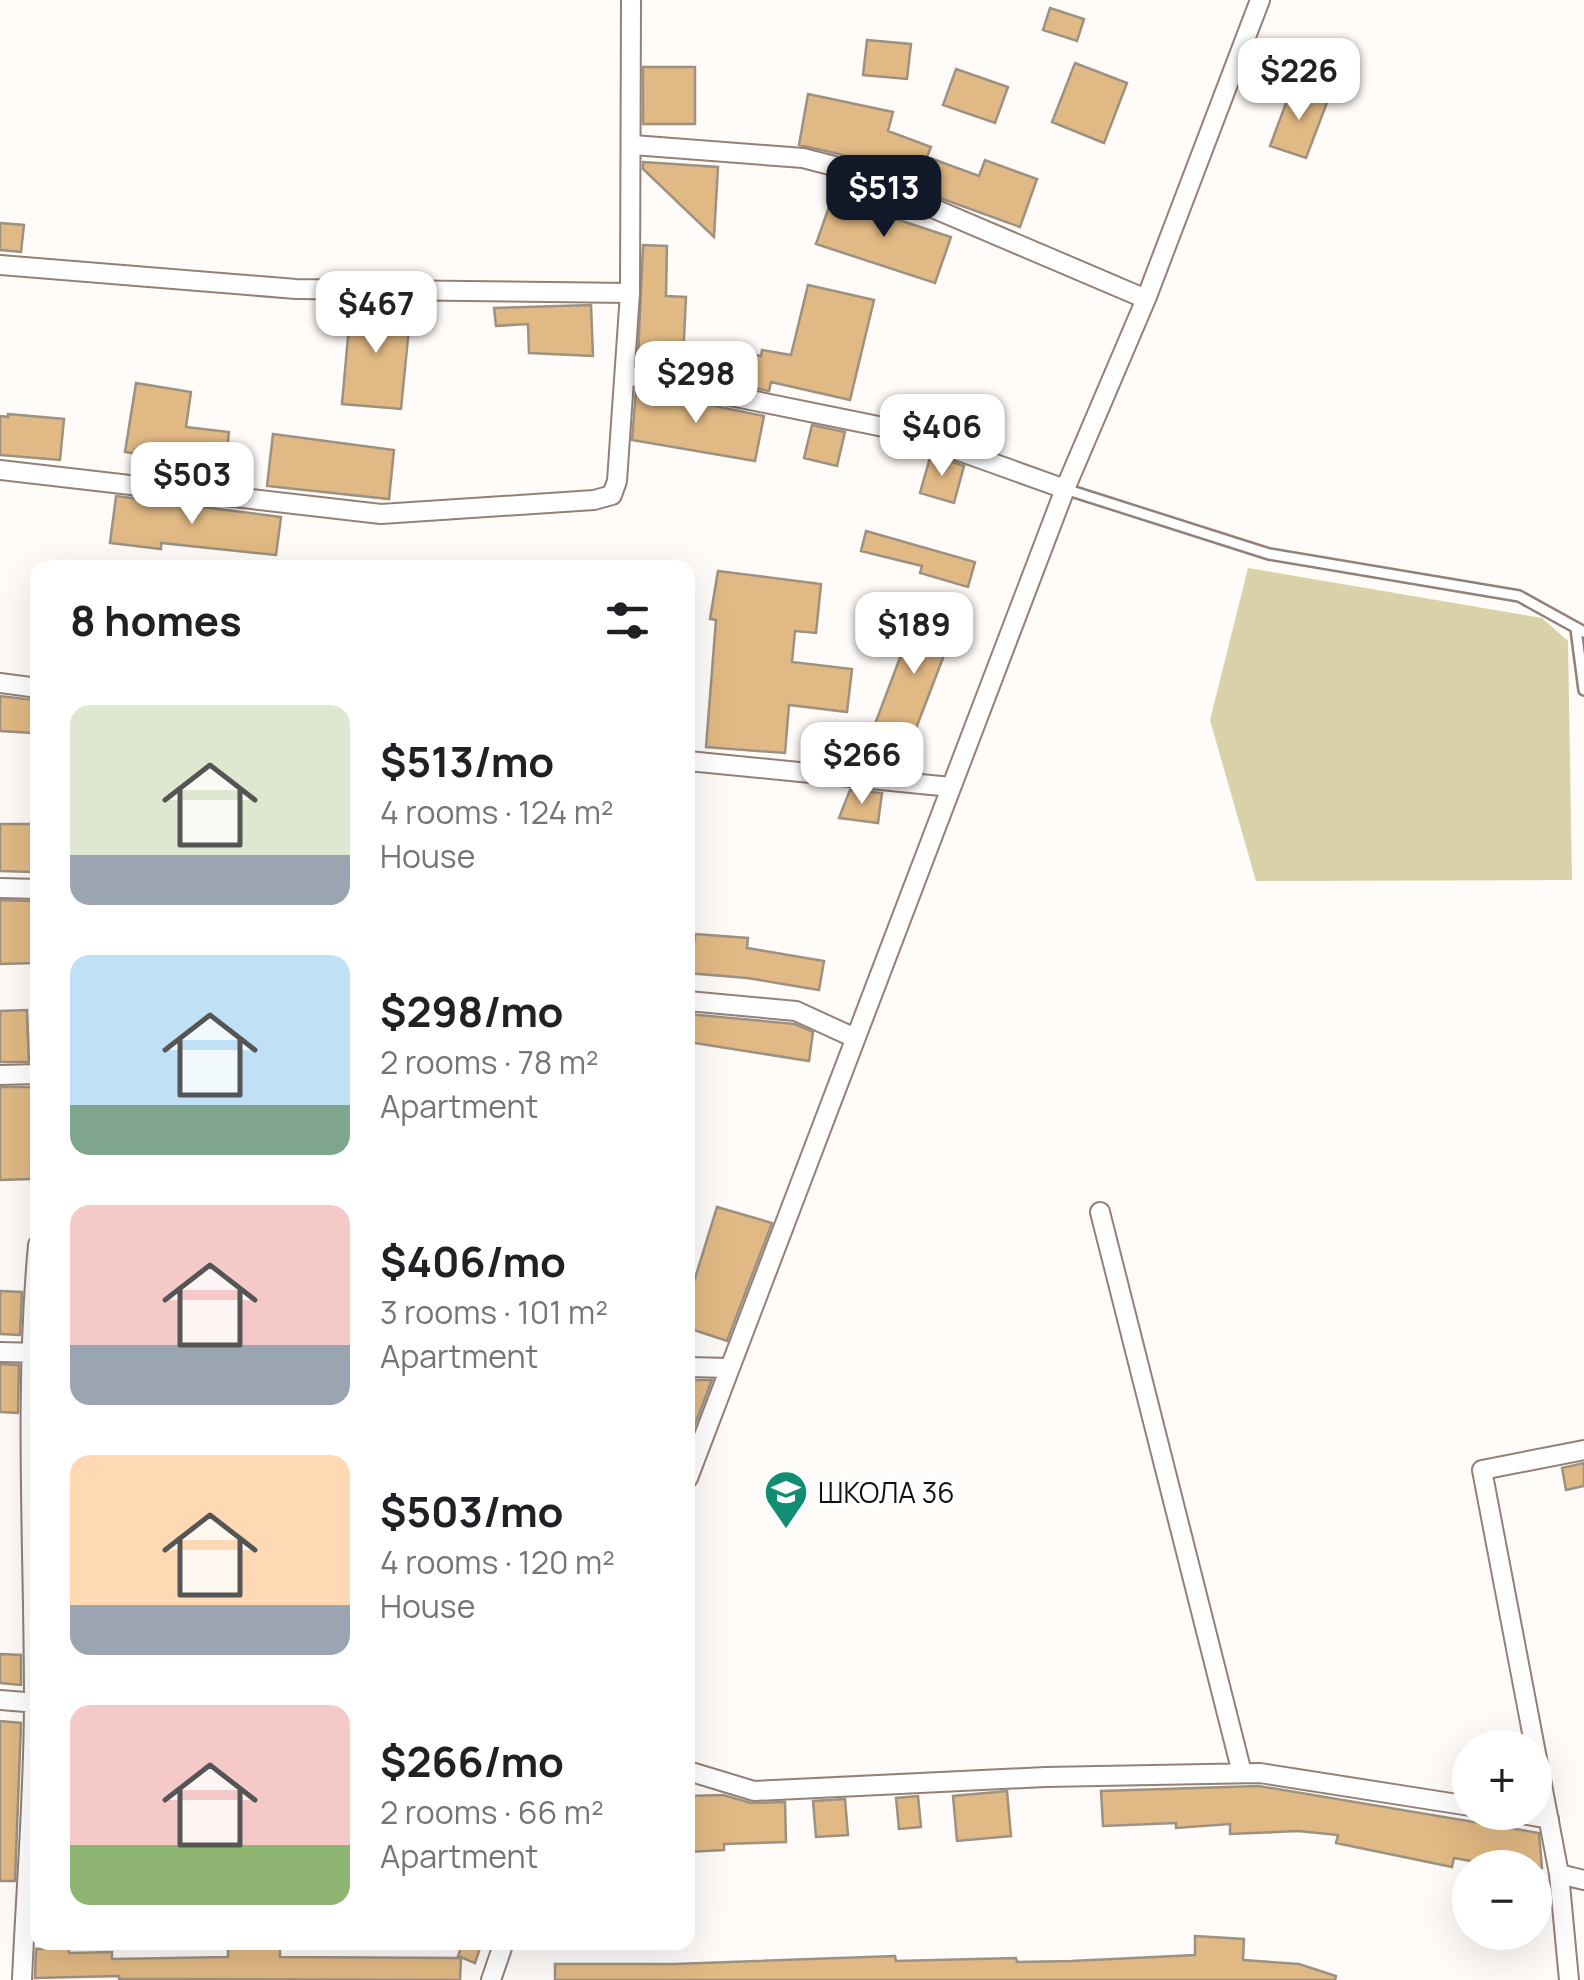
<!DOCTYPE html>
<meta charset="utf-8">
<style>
body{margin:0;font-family:Manrope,sans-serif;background:#f2f2f2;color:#202124;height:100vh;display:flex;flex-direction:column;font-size:38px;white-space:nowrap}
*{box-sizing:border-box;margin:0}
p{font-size:32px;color:#757577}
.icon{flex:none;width:55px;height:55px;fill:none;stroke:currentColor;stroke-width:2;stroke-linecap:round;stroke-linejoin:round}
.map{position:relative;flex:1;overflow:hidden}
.drawer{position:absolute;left:30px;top:560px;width:665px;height:1390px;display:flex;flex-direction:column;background:#fff;border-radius:20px;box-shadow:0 10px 40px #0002}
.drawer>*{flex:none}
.tools{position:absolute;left:1452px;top:1730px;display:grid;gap:20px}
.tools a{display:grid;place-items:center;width:100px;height:100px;border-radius:50%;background:#fff;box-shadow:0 10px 40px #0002;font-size:50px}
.price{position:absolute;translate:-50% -85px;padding:0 22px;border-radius:20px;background:#fff;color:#222;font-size:32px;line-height:65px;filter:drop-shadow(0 2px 5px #0008)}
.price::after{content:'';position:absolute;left:50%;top:60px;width:30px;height:22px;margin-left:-15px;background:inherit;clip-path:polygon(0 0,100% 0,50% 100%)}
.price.active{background:#111827;color:#fff}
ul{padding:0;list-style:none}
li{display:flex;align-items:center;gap:30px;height:250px;padding:0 40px}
li span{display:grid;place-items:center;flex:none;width:280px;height:200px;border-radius:20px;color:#555}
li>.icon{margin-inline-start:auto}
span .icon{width:120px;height:120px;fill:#fffc;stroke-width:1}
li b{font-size:42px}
h2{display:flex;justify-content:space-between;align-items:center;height:120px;padding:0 40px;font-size:42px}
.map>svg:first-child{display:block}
</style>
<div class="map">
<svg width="1584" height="1980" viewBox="0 0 1584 1980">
<rect width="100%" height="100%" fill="#fffbf8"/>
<path fill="#d9d1a8" d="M1248,568L1542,618L1568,641L1572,880L1256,881L1210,720Z"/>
<path fill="#e1b984" stroke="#9d9181" stroke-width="2.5" d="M1050,8L1084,19L1077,41L1043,30Z
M867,40L911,44L907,79L863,75Z
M1075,63L1127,83L1104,143L1052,122Z
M643,67H695V124H643Z
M956,69L1008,87L995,123L943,105Z
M1292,87L1328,100L1306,158L1270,146Z
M808,94L893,112L888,131L931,147L927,157L979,176L985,160L1037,179L1020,227L940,198L882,173L883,170L839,154L799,145Z
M643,162L718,167L714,237L643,169Z
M832,198L951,237L935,283L816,244Z
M0,223L24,225L21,252L0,250Z
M643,245L667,246L666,296L686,297L683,359L638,357Z
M808,285L874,300L850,400L771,382L769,391L717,381L723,349L761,356L762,350L791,355Z
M351,303L411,308L401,409L342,404Z
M591,305L593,356L529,353L528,324L496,326L494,308Z
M136,383L191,392L186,427L229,432L224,477L189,473L190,462L125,452Z
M636,390L764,416L755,461L632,440Z
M8,414L64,419L60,460L0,455V416L8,417Z
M812,425L845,432L837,466L804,458Z
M273,434L394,450L389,499L267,486Z
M931,454L964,466L954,503L920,493Z
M116,496L281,517L276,555L161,543V549L110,543Z
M866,531L975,562L968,587L920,573L922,566L861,551Z
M718,571L821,584L816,633L795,631L792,662L852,669L847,712L789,705L785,753L706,747L716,620L710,619Z
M921,602L959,616L907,752L872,738V732Z
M0,696L34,700L32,733L0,731Z
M850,790L882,793L878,823L839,818Z
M0,824H35L34,872L0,871Z
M0,900L33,901L34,963L0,964Z
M695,934L748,938L747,948L824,961L819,990L747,978L688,973V940H695Z
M27,1010L29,1062H0V1011Z
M688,1014L795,1024L813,1032L809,1061L688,1042Z
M0,1087H32L31,1179L0,1180Z
M717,1207L772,1223L727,1341L688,1328V1301Z
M0,1291L22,1292L20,1335L0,1334Z
M0,1364L19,1365L18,1413L0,1412Z
M688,1380H712L688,1443Z
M1584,1463V1486L1566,1490L1562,1468Z
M0,1654L21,1655V1685L0,1683Z
M0,1721L21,1723L15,1881H0Z
M1259,1786L1539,1833L1542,1868H1509L1454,1858L1452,1867L1336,1843L1338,1835L1298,1831L1230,1834V1824L1176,1828V1823L1103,1826L1101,1791Z
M1007,1791L1011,1836L957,1841L953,1796Z
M723,1795L751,1803L785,1802L786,1842L724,1844V1850L688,1852V1796Z
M918,1796L921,1827L899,1829L896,1798Z
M845,1799L848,1835L816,1837L813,1801Z
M1195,1936L1244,1939L1243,1960L1299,1964L1336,1976L1335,1980H555V1964H674L895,1956L896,1961L1016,1958L1017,1962L1071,1961L1195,1955Z
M228,1942H280V1957L461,1958L460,1980L153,1979H119V1976L35,1978L36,1949L69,1948V1953L112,1952V1959L228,1957Z
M463,1942H482L475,1963L458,1956Z"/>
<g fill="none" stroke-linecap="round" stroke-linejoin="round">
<g stroke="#938076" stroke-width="14">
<path id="lane" d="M1065,489L1269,554L1519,596L1584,632
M1576,629L1584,690"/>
</g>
<g stroke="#938076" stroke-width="22">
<path id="street" d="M633,145L803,158L834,166L1146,299
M0,265L296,289L630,293
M627,375L903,431L1065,489
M0,470L381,514L594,500L612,495L617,481L630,293L631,0
M0,683L38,688
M688,761L951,787
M0,888L38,889
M688,1001L796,1011L855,1038
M0,1075L38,1074
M1100,1212L1242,1773
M0,1352L38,1353
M688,1367L729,1368
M688,1478L1065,489L1146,299L1260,0
M0,1700L38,1703
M688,1771L754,1791L1045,1777L1260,1773L1470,1806
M1511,1812L1549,1819
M1559,1874L1584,1880
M22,1980C26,1887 34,1793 34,1700C34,1548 24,1397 38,1245
M491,1980L504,1942
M1569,1980L1559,1874L1482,1470L1584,1450"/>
</g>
<use href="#lane" stroke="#fff" stroke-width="9"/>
<use href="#street" stroke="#fff" stroke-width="18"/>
</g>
<defs>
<g id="school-pin" transform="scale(2.25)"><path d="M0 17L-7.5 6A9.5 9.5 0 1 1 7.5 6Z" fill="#108d72" stroke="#fff"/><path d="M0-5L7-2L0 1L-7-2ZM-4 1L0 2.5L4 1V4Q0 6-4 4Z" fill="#fff"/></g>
</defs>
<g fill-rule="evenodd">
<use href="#school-pin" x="786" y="1492"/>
</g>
<g text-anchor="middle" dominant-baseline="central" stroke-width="8" stroke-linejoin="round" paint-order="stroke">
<g font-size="28" fill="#160f0c" stroke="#fff" text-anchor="start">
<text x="818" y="1492">ШКОЛА 36</text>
</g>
</g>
</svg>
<div class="tools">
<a>+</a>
<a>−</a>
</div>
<b class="price" style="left:1299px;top:123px">$226</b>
<b class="price active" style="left:884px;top:240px">$513</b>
<b class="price" style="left:376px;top:356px">$467</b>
<b class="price" style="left:696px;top:426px">$298</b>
<b class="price" style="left:942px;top:479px">$406</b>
<b class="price" style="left:192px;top:527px">$503</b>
<b class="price" style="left:914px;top:677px">$189</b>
<b class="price" style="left:862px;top:807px">$266</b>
<section class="drawer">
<h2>8 homes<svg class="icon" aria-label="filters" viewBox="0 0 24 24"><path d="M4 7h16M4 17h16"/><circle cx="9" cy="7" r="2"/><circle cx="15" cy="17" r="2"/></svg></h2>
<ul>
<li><span style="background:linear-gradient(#dfe7d0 75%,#9aa5b1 0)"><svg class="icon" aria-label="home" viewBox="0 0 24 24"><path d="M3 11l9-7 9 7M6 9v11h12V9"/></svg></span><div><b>$513/mo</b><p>4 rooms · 124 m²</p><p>House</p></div></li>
<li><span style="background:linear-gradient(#bfe0f5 75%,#7fa58c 0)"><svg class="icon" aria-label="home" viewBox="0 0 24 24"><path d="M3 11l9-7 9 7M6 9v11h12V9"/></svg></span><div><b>$298/mo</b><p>2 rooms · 78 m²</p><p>Apartment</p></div></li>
<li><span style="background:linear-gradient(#f6c9c9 70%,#9aa5b1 0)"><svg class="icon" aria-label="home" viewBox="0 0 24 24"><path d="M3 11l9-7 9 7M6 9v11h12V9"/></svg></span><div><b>$406/mo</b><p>3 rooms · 101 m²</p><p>Apartment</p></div></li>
<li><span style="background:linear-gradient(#ffd9b3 75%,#9aa5b1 0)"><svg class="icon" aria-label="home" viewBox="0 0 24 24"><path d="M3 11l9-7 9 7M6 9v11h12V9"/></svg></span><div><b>$503/mo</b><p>4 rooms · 120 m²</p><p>House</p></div></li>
<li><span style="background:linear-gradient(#f6c9c9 70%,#8fb573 0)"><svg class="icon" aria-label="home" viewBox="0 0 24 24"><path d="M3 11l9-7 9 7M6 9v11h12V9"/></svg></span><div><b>$266/mo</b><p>2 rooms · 66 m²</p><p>Apartment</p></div></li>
</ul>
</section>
</div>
